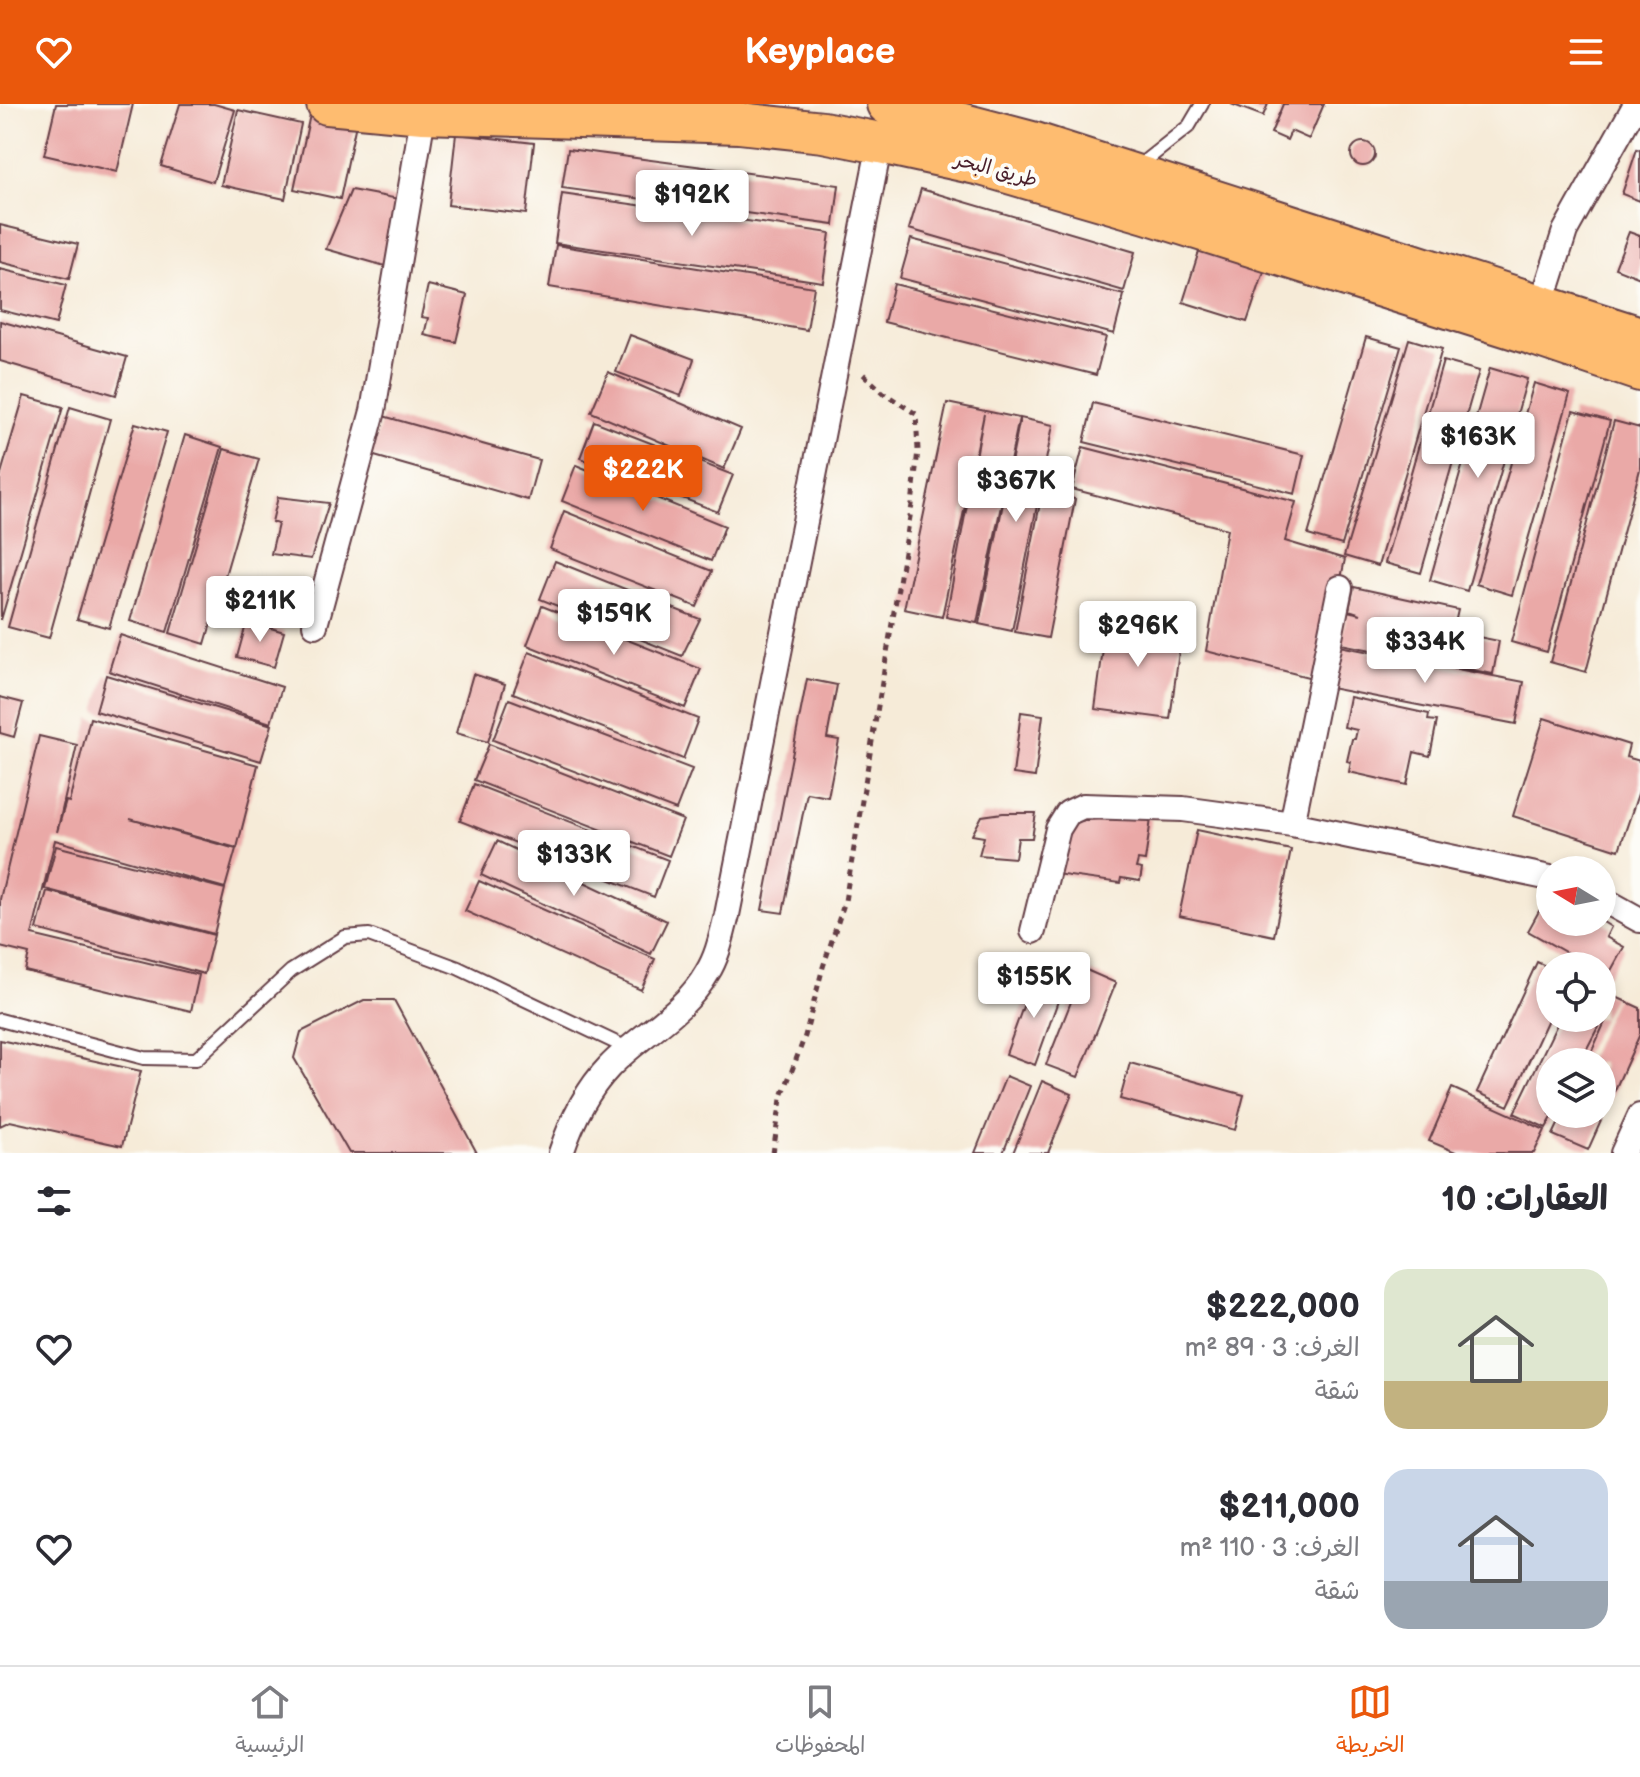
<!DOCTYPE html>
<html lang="ar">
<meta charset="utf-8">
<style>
body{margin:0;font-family:"Balsamiq Sans","Playpen Sans Arabic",sans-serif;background:#f2f2f3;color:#2b2b33;direction:rtl;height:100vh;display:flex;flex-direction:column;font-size:30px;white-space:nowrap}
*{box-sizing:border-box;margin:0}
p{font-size:26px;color:#7c7c81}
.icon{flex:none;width:44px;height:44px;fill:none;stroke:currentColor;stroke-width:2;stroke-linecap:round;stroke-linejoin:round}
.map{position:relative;height:1049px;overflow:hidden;direction:ltr}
.panel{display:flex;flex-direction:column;background:#fff;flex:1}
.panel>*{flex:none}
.needle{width:52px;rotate:280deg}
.fabs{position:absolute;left:1536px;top:752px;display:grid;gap:16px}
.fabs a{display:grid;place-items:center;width:80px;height:80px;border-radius:50%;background:#fff;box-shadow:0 4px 12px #0003;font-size:40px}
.price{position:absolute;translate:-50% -68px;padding:0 18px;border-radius:8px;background:#fff;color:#222;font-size:26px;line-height:52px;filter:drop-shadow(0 2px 4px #0008)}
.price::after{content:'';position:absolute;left:50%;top:48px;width:24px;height:18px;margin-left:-12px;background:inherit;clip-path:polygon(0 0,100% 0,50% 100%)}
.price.active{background:#ea580c;color:#fff}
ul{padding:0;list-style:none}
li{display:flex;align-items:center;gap:24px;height:200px;padding:0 32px}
li span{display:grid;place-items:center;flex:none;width:224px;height:160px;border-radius:24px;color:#555}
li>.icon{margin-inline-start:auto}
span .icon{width:96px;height:96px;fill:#fffc;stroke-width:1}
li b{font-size:34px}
h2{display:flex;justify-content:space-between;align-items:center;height:96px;padding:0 32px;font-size:34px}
header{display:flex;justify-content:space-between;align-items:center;height:104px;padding:0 32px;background:#ea580c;color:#fff;font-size:36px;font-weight:700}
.dock{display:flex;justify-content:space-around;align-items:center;height:112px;border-top:2px solid #e1e1e2;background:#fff;font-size:22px;color:#7c7c81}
.dock a{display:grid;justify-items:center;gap:4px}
.dock .active{color:#ea580c}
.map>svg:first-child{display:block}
</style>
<header><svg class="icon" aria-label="menu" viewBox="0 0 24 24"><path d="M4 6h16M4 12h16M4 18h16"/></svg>Keyplace<svg class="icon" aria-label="heart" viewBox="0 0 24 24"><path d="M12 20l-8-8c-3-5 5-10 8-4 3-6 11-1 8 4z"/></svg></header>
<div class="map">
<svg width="1640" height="1049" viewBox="0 0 1640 1049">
<rect width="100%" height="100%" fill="#fdfcf7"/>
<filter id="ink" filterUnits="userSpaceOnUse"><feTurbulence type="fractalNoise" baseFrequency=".0125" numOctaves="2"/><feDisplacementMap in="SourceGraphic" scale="16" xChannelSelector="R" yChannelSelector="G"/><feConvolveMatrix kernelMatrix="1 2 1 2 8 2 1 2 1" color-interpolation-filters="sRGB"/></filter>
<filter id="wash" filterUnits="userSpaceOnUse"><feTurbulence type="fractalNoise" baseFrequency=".006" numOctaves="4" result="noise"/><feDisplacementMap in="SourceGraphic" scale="32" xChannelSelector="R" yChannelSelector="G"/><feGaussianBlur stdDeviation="1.8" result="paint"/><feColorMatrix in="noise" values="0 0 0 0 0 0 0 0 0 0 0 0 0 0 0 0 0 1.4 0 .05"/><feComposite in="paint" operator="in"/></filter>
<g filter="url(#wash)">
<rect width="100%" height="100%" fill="#f6ebd8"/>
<g id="blocks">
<path fill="#eaa9a7" d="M56,0H133L117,68L44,51Z
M180,0H214L235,6L213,78L161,62Z
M1231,0H1268L1263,12Z
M1283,0H1324L1309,35L1291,27L1287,36L1271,29Z
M238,6L301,20L285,95L221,81Z
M311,6L357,15L340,95L294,85Z
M456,30L534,39L526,110L448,101Z
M1351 50a12 12 0 1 1 24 0a12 12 0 1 1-24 0Z
M568,45L839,81L834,121L562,84Z
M1637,45L1640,46V97L1622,90Z
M921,85L1135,148L1124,187L909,125Z
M351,86L399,95L385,162L326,145Z
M562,90L830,129L823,178L555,139Z
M0,121L78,140L69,175L0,158Z
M1629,128L1640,132V174L1615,164Z
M911,135L1124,191L1114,230L900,174Z
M556,141L814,183L807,226L549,183Z
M1201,141L1266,162L1247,218L1183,198Z
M0,165L66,181L56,220L0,206Z
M894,180L1106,233L1096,271L884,218Z
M428,181L467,191L456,238L424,231L428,214L421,213Z
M0,217L127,253L116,291L0,257Z
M630,231L694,255L681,292L616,268Z
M1366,233L1401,243L1342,441L1308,431Z
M1409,235L1442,245L1378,462L1344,452Z
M1443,257L1479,267L1421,469L1385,459Z
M1490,264L1527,275L1467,487L1430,476Z
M608,268L741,325L724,365L591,308Z
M1534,279L1570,290L1512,491L1476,480Z
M24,292L63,303L1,516L0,373Z
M947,299L1019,314L977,519L946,513L984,310L942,513L904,505Z
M1093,299L1304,351L1295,390L1084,338Z
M70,303L110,315L49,534L8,523Z
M1573,307L1610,317L1547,548L1511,538Z
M383,312L539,356L528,396L371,351Z
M1020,314L1053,321L1012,527L979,520Z
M594,317L733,371L718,408L580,354Z
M1614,317L1640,324V365L1586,568L1550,558Z
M135,319L167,328L109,524L77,515Z
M185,331L222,343L167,528L130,517Z
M1083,343L1296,398L1285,437L1345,455L1320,576L1206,547L1227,425L1072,385Z
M224,345L259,355L205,540L170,529Z
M576,361L725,422L711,457L562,397Z
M1042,389L1075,395L1048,534L1015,528Z
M278,393L329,399L311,455L271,450L278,420L272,418Z
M564,407L712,467L697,503L550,445Z
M555,457L700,515L682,552L540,495Z
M1354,483L1458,506L1453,528L1499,537L1493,570L1341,540L1347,507L1361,510L1349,506Z
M542,502L701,565L685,604L527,541Z
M1107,515L1182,525L1170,615L1095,605Z
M247,517L284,528L274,563L237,553Z
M120,531L282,583L271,619L109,567Z
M1334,541L1524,578L1516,620L1325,583Z
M529,548L698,615L683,655L513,589Z
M473,570L505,580L488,638L456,629Z
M106,571L272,621L261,657L96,607Z
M807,575L837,581L827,634L839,636L828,693L807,689L783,809L762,806Z
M0,593L23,599L14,633L0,629Z
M1350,593L1429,610L1428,616L1437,617L1430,652L1414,648L1407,681L1349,668L1351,658L1347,657L1352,635H1355L1357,626L1344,623Z
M509,595L692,665L676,706L493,636Z
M1021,608L1043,611L1035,673L1013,670Z
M90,614L258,661L237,744L130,715L236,745L225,784L55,736L32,831L199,871L191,907L25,867L29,850L0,843V795L39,632L77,641L57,728L66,697L69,698Z
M1544,614L1629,641L1626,653L1640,657V684L1619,746L1513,712Z
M489,640L683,716L669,752L474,676Z
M474,680L668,756L654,793L460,717Z
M1003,709H1036L1032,734H1018L1015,754L979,751L984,733L972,731L982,712Z
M1131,712L1151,715L1145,757L1138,756L1136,764L1142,765L1140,777L1121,774L1120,779L1055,770L1067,718Z
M1197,726L1291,746L1274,832L1179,812Z
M497,737L667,817L651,850L481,771Z
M56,742L225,785L214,830L45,785Z
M479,777L655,855L641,886L465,807Z
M47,787L214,831L204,870L37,825Z
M1550,787V818H1603L1611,823L1606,833L1624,843L1608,872L1602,869V862H1590L1528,827Z
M1537,858L1550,864V911L1508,1002L1477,988Z
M1084,865L1116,879L1078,973L1046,961Z
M1034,872L1063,883L1035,961L1006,950Z
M1602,888L1614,892L1580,958H1550V1010H1554L1546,1024L1514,1009L1560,914H1602Z
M1616,893L1640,904V930L1588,1046L1553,1031L1563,1010H1602V958H1587Z
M364,896H394L477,1049H349L294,954L301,928Z
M0,936L141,967L122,1042L10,1017L0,1022Z
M1130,959L1244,991L1235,1026L1120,995Z
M1006,972L1030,982L1003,1049H975Z
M1042,977L1072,990L1048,1049H1013Z
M1452,984L1545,1026L1534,1049H1458L1429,1037Z"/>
</g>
</g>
<g filter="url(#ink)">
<use href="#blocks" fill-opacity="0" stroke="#643e45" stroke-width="2"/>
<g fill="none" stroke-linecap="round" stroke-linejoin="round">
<g stroke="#643e45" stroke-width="16">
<path id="service" d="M1135,65L1189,22L1202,0
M0,916L144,954L196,955L291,867L345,833L369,831L458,864L629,945"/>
</g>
<g stroke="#643e45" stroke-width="28">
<path id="minor" d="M1538,212L1565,127L1636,0
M315,521L373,307L425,0
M1292,720L1340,484
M1602,795L1640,816
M1033,827L1058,725L1068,709L1083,702L1183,705L1292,720L1550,774
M561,1049C571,1019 587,986 609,963C640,930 684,910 707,869C718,852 722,830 727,811L880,39
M1623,1049L1640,1012"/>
</g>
<g stroke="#643e45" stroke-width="44">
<path id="trunk" d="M327,0L423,9L739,19L823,28L880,39L981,61L1146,109L1531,230L1640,267
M887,0L1032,38L1640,233"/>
</g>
<path stroke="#643e45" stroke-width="5" stroke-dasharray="6 6" stroke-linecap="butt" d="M773,1049L781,995L805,932L823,863L845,797L912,401L918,346L916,310L885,290L862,269"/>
<use href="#service" stroke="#fff" stroke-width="12"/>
<use href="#minor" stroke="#fff" stroke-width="24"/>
<use href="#trunk" stroke="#febc70" stroke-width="40"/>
</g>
</g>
<g text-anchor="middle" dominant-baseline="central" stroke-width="8" stroke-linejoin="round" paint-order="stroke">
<g font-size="20" fill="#4a1f2b" stroke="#fdfcf7">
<text transform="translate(996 66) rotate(15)">طريق البحر</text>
</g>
</g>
</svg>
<div class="fabs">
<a><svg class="needle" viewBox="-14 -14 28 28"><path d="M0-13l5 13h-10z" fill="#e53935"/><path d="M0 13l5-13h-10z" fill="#7c7c81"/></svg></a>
<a><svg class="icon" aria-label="locate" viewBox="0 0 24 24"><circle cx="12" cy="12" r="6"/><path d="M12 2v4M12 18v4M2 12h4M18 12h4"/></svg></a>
<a><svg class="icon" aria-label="layers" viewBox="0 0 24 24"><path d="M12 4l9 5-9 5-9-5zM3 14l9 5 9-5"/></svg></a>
</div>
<b class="price" style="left:692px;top:134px">$192K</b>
<b class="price" style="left:1478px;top:376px">$163K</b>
<b class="price active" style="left:643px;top:409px">$222K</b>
<b class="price" style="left:1016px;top:420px">$367K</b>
<b class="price" style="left:260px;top:540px">$211K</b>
<b class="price" style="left:614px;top:553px">$159K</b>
<b class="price" style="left:1138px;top:565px">$296K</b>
<b class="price" style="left:1425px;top:581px">$334K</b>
<b class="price" style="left:574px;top:794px">$133K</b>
<b class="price" style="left:1034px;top:916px">$155K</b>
</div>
<section class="panel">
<h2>العقارات: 10<svg class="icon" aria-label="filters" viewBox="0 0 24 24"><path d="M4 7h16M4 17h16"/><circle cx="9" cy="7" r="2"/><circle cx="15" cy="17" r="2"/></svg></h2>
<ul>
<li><span style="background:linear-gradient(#dfe7d0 70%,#c2b280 0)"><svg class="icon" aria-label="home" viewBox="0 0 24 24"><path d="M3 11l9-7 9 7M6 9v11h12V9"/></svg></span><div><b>$222,000</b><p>الغرف: 3 · 89 m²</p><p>شقة</p></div><svg class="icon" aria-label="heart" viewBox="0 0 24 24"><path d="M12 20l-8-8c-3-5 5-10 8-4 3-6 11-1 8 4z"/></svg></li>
<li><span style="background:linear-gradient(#c9d6e8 70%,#9aa5b1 0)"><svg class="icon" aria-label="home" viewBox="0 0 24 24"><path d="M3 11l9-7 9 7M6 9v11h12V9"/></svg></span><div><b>$211,000</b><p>الغرف: 3 · 110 m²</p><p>شقة</p></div><svg class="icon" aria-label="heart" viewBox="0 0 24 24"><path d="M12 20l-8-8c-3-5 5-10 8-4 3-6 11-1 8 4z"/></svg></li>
</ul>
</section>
<nav class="dock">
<a class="active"><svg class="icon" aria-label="map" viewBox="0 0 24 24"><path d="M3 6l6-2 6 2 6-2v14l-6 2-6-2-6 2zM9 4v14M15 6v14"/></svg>الخريطة</a>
<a><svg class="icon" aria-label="saved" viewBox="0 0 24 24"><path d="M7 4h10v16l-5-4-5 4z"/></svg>المحفوظات</a>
<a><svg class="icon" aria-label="home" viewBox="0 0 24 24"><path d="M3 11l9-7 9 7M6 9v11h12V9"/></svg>الرئيسية</a>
</nav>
